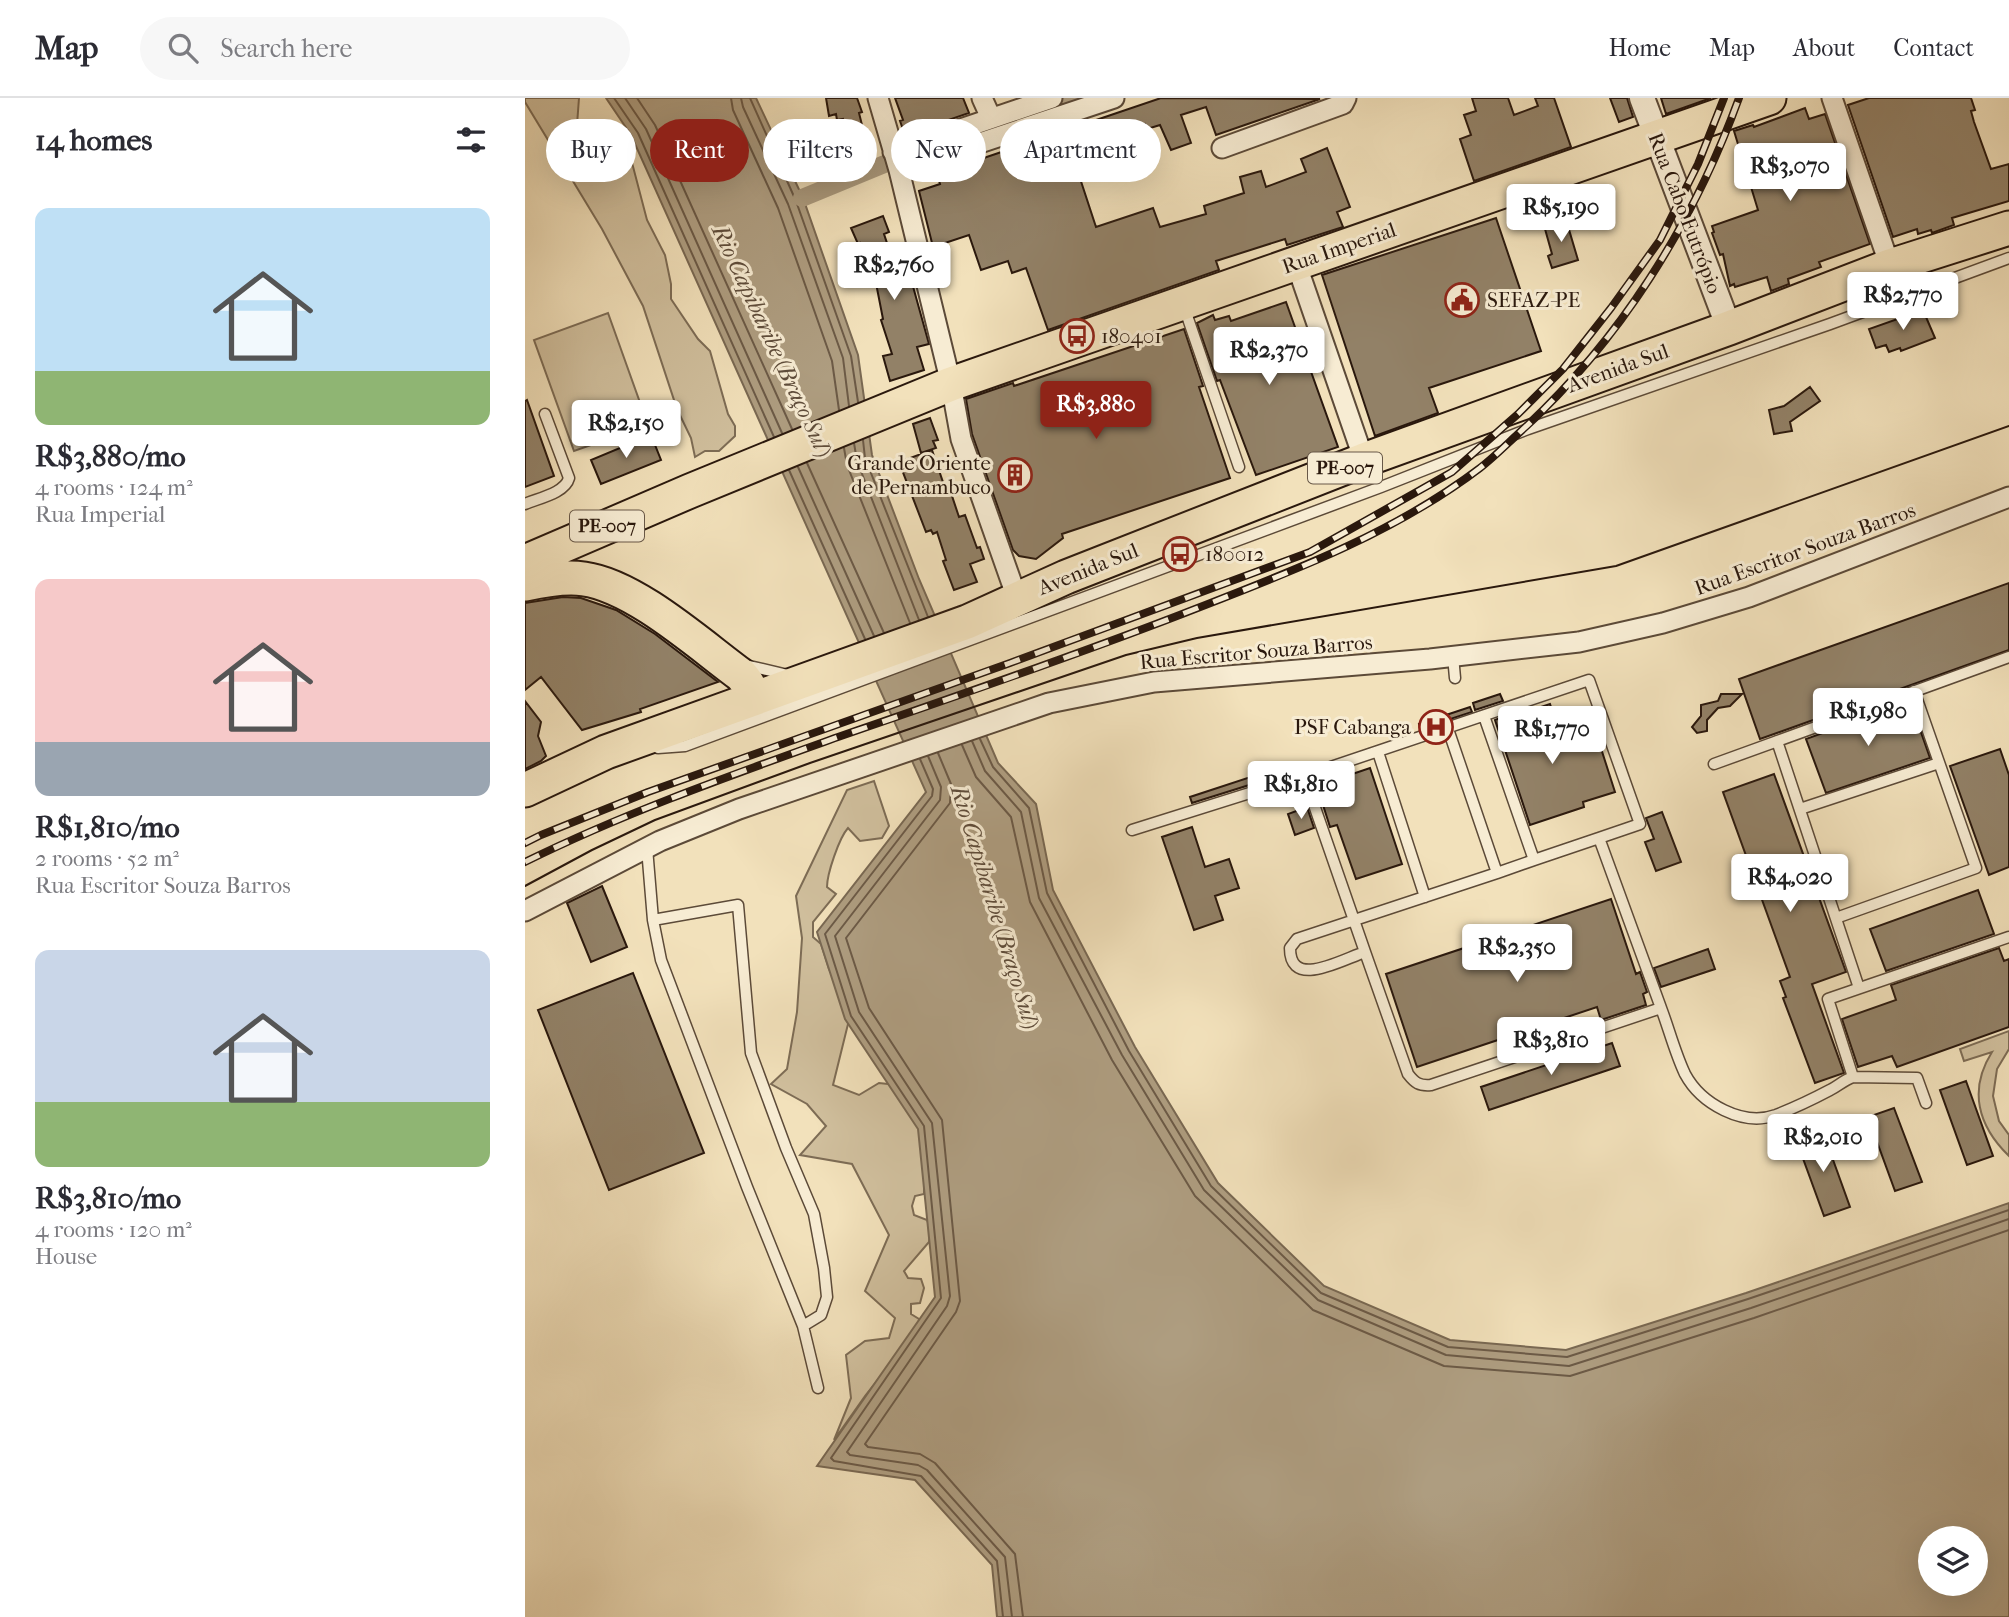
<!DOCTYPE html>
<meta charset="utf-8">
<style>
body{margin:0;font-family:"IM FELL French Canon",serif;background:#f7f7f7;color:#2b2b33;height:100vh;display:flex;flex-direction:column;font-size:26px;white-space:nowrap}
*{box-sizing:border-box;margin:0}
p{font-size:23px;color:#7c7c81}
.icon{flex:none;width:38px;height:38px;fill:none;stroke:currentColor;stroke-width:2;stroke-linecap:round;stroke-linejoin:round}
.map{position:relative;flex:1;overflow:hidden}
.side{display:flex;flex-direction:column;background:#fff;width:525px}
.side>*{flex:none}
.hud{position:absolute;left:21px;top:21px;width:665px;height:63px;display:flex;gap:14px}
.controls{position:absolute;left:1393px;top:1428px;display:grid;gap:14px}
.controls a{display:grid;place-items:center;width:70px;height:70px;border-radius:50%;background:#fff;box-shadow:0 7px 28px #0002;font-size:35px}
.price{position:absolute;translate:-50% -60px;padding:0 16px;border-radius:7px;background:#fff;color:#222;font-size:23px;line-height:46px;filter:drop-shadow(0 2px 4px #0008)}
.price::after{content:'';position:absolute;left:50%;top:42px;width:21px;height:16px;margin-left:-10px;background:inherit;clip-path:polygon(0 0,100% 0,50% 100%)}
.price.on{background:#8f2418;color:#fff}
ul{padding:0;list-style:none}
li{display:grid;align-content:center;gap:14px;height:371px;padding:0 35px}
li span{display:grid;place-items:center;height:217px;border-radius:14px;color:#555}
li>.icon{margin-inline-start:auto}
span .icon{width:126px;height:126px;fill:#fffc;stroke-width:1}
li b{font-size:30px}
h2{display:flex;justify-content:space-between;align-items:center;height:84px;padding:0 35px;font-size:30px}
.pill{padding:0 24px;border-radius:32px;background:#fff;box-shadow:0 7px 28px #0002;font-size:24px;line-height:63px}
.pill.on{background:#8f2418;color:#fff}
header{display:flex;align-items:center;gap:42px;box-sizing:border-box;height:98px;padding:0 35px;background:#fff;border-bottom:2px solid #e1e1e2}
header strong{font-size:33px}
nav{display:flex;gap:38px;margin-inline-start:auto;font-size:24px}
.search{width:490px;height:63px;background:#f7f7f7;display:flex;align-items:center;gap:18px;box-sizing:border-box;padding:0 24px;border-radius:38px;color:#7c7c81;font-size:26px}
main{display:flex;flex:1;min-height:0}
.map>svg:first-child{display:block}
</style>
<header>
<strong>Map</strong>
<div class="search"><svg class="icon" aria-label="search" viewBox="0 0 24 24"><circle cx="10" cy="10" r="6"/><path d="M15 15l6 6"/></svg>Search here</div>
<nav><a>Home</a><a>Map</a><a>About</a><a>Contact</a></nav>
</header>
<main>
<section class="side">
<h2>14 homes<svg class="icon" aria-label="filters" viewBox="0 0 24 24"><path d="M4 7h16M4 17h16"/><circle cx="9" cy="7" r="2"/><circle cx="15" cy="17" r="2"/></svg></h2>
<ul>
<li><span style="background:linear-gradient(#bfe0f5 75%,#8fb573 0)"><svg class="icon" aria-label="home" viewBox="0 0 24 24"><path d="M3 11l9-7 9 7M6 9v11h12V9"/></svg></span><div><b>R$3,880/mo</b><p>4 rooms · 124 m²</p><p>Rua Imperial</p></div></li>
<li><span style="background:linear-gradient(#f6c9c9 75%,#9aa5b1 0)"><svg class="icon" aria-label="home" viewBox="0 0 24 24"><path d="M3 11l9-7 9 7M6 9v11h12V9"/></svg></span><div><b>R$1,810/mo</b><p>2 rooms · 52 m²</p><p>Rua Escritor Souza Barros</p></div></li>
<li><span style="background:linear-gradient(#c9d6e8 70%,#8fb573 0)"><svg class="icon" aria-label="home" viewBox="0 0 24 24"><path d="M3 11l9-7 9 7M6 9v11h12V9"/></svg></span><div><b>R$3,810/mo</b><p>4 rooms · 120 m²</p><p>House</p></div></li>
</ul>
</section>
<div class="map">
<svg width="1484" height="1519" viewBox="0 0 1484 1519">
<rect width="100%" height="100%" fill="#f2e1bb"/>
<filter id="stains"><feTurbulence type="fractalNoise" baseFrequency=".00286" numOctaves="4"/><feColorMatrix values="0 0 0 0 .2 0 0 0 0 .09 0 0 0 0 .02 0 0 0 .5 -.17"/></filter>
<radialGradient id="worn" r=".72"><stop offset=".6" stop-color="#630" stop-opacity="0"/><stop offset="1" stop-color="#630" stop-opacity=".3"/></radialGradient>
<path fill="#d0bf9d" stroke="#7d6c55" stroke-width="2" d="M0,0H54L52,27L76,29L97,42L105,57L122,122L140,157L146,186V201L173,241L185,253L203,316L210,328V338L194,353H180L170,359L166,340L152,311L118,208L77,131L0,4Z
M83,215L123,327L49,353L9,242Z
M349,683L364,728L357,740L335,743L323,730C314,740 302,776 302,789L311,796L288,824V839L296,846L304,871L331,918L323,926L308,987L334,997L354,985L363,986L399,1011V1096L390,1098L387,1108L389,1117L402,1122L406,1133L404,1144L379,1173L383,1180L396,1181L399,1190L395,1205L386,1206V1216L394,1221L393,1231L340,1298L309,1342L326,1300L321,1257L340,1243L364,1240L370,1220L340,1193L364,1137L327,1066L275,1057L301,1028L282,1006L246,986L262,971L272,914L277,840L271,798L322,692Z
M1484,933V951L1472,971L1468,998L1474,1023L1484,1037V1058C1453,1028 1443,992 1467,954L1439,963L1435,951Z"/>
<path fill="#ae9d80" stroke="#796852" stroke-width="2" fill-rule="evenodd" d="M81,0H231L278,100L333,257L347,357L394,481L473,665L511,706L528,792L610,949L693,1085L799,1188L925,1242L1041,1252L1221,1195L1484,1105V1519H472L467,1467L390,1382L292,1368L410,1199L393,1031L320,921L292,834L401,694L106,37ZM1405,1440H1451V1486H1405Z"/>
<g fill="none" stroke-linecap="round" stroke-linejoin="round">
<path stroke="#6c5a46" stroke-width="2" d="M89,0L113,35L249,339
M100,0L121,31L257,335
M112,0L130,27L267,331
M206,0L208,12L253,110L307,263L314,312
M216,0L218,9L263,106L318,260L324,308
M225,0L271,103L326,258L333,304
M338,342L340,360L403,519
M329,345L332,363L394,522
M319,350L322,367L385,525
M282,365L359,535
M273,369L349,538
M264,372L340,541
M455,641L468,669L504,710L522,795L604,953L686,1088L796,1195L923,1249L1042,1259L1223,1201L1484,1112
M447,643L460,673L496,714L514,800L597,957L679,1092L793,1202L921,1257L1044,1268L1226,1210L1484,1121
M437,647L451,679L486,719L505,804L587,962L670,1098L788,1212L919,1268L1045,1278L1229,1220L1484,1132
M413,655L426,686L425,705L321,840L344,910L417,1022L435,1203L431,1214L340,1346L343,1349L395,1356L410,1365L490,1456L498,1519
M403,658L416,689L415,702L310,838L334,914L407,1025L425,1198L422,1208L322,1354L325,1357L393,1367L402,1372L480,1459L487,1519
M395,661L408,691L407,698L300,836L326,918L399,1028L416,1200L306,1360L309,1363L396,1378L472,1463L478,1519"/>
<path stroke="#ae9d80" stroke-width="18" d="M513,14L552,0
M277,100L362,65"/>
</g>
<path fill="#928167" stroke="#2a180d" stroke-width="2" d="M301,0H332L337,14L334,15L338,31L322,35L318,21L312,22L311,16L304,18Z
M370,0H438L444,15L380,37L375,23L378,22Z
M636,0L795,1L691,37L681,9L656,17L666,45L646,52L635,27L622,31L620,26L584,39L586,43L574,48L575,52L549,62L571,129L628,110L635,129L681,116L679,108L719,95L715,79L736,73L741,89L781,74L776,61L802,50L825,109L812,114L818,129L762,147L760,141L691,163L694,172L523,232L501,170L487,175L483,163L456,172L444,137L408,149L394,93L415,86L411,73L446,62L447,64Z
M947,0H983L989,17L1013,8L1010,0H1029L1046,49L949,83L935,41L946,37L939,17L951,13Z
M1085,0H1102L1108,19L1094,24Z
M1136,0H1186L1141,16Z
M1344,0H1446L1450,12L1446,13L1449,24L1466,71L1484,66V103L1427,120L1429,127L1407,135L1406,132L1393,136L1392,131L1368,139L1323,7Z
M1280,10L1284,21L1300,16L1345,146L1294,164L1296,169L1263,181L1264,186L1246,193L1242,179L1210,189L1209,186L1205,188L1198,156L1195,157L1187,135L1189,134L1187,128L1233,112L1209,33L1228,27L1229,29Z
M358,118L364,134L359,136L373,178L384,174L404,246L392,249L399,272L365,283L358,258L367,256L356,222L358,221L350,180L347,181L335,145L333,146L326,130Z
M1029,118L1036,126L1042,125L1053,162L1027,170L1023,158L1027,156L1020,131L1026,129Z
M971,120L1016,253L904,290L913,315L850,338L797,177Z
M761,204L813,349L731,377L695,282L692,283L672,225L688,217L690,222L704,218L706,223Z
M1398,212L1410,240L1376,253L1375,250L1364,254L1361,247L1351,250L1344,231Z
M659,231L678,288L674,289L705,380L537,436L538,440L511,461L494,458L488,452L447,336L441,301L488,285L489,288Z
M1285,289L1295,303L1265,324L1267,333L1249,336L1244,312L1259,308Z
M2,302L29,378L0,389V303Z
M405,320L413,342L408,343L411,350L396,355L388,326Z
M126,337L136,362L76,386L66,362Z
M407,352L419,387L423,386L434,419L440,417L452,450L455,449L459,461L445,466L452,484L429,492L418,463L421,462L412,434L408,436L406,432L401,434L374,364Z
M1484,485V552L1235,641L1214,581Z
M38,499L56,500L91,512L130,536L193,584L115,611L116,614L57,632L16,579L0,592V505Z
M975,596L978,603L950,612L948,605Z
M1196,596H1217L1205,608L1193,610L1182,622V633L1172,635L1167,629L1176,618V607L1193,603Z
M0,603L16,624L13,638L21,658L16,663L0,671Z
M1385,603L1405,660L1301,695L1281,641Z
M1025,606L1040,651L1073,641L1090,694L1058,704L1059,709L1005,727L970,622L982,617L983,620Z
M945,609L947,614L895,631L894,626Z
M1475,651L1484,677V769L1464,777L1425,668Z
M845,670L877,766L831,781L812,727L805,729L792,688Z
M750,671L753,678L667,705L665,699Z
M1249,676L1321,874L1287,886L1319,975L1290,985L1258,900L1261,899L1255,883L1265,879L1198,694Z
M782,709L789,730L770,737L763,716Z
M1137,714L1156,764L1131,773L1120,744L1129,741L1121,720Z
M667,729L680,769L704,761L714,790L690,798L698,822L669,832L637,739Z
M77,788L102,849L66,864L42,805Z
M1453,792L1469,836L1361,873L1345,831Z
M1086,801L1111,876L1115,874L1122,894L1118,896L1121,907L1076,922L1072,909L892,969L861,876Z
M1474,850L1479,863L1484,861V929L1372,969L1367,958L1333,969L1317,921L1371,902L1366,887Z
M1183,851L1190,871L1136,889L1129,870Z
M108,875L179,1055L84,1092L13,912Z
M1087,945L1095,968L964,1012L956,989Z
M1441,983L1468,1058L1442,1067L1415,992Z
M1369,1010L1397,1084L1370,1093L1343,1019Z
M1298,1034L1325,1109L1299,1118L1272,1044Z"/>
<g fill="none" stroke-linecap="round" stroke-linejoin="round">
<g stroke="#5c4a38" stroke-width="13">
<path id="service" d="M659,209L714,369
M0,406C14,400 40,395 44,380L20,316
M928,558L930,580
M220,567L263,577
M923,631L972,775L772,841L765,850C765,892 816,862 840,854L883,976C890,985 894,988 906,987L1136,910L1074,740L1009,762L959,618
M1252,643L1334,890
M133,650L160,648L856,389L1003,331L1305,226L1484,160
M853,654L900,799
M1189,666L1484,559
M779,678L840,854
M1275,711L1414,665
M607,732L779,678L1064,582L1115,726L1074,740
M122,750L128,822L136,862L222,1089L278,1228L293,1290
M972,775L1009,762
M1311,820L1451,770L1389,593
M128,822L213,807L226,955L261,1050L289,1116L299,1170L302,1199L296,1217L278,1228
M1136,910C1144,931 1150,955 1160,976C1176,1006 1218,1029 1251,1017C1269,1010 1288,1001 1305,992C1313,988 1319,982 1328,979L1392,980L1401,1005
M1328,979L1303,901L1484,839"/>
</g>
<g stroke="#5c4a38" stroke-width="23">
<path id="minor" d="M353,0L374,72L426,286L436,341L492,500
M457,0L466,20
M1307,0L1365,168
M697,50L818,6L821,0
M368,54L527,0
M374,72L589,0
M771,165L839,362
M0,813L135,743L214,711L524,605L629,584L905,561L1054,544L1138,525L1224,499L1484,399"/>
</g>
<g stroke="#5c4a38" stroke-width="28">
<path id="tertiary" d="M1117,0L1204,230"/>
</g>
<g stroke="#2a180d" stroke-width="37">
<path id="trunk" d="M0,464L165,393L426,286L1244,0
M0,486C19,482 40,478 59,481C110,488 175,547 216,577C224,586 227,591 223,602
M0,692L81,654L442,524L541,479L839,362L1204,230L1365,168L1484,130"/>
</g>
<use href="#service" stroke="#f7ecd3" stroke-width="10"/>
<use href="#minor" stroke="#f7ecd3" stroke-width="19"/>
<use href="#tertiary" stroke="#f7ecd3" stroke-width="24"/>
<use href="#trunk" stroke="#f2e1bb" stroke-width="33"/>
<path stroke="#2a180d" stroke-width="2" d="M0,788L67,752L130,722L285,665L601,557L672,540L1091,468L1484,328"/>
<g stroke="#2a180d" stroke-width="8">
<path id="rail" d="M0,745L16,737L123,694L485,565L785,454L927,374L993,316L1038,271L1086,210L1135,142L1173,66L1199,0
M0,764C101,714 207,677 313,639C427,600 540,561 652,518C757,477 864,439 955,370C968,360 981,347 994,335C1094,244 1168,127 1214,0"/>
</g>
<use href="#rail" stroke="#f7ecd3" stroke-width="5" stroke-dasharray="16" stroke-linecap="butt"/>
</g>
<defs>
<g id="civic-ring" transform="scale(1.75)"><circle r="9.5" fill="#f7ecd3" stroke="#8f2418" stroke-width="1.5"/><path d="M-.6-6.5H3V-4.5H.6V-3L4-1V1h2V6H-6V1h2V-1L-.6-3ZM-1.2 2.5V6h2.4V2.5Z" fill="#8f2418"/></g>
<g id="bus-ring" transform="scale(1.75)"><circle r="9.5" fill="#f7ecd3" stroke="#8f2418" stroke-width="1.5"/><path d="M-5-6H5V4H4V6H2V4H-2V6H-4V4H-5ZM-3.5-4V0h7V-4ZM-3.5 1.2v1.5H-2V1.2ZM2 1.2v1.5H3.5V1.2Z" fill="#8f2418"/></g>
<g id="building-ring" transform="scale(1.75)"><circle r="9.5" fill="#f7ecd3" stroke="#8f2418" stroke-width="1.5"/><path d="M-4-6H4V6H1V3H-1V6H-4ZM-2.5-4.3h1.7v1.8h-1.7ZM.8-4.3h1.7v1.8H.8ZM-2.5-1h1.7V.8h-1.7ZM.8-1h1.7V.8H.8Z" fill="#8f2418"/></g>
<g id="hospital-ring" transform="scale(1.75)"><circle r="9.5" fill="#f7ecd3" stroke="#8f2418" stroke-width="1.5"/><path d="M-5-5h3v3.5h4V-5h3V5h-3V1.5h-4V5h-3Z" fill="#8f2418"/></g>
</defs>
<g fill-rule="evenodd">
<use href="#civic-ring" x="937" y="202"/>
<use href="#bus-ring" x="552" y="238"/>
<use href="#building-ring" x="490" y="377"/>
<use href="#bus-ring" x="655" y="456"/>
<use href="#hospital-ring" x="911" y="629"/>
</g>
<g text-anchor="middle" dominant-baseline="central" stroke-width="6" stroke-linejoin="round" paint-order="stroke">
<g fill="#f7ecd3" stroke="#685848" stroke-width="2">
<rect x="783" y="354.5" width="74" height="31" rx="5"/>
<rect x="45" y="412.5" width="74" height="31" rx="5"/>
</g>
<g font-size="19" font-weight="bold" fill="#2a180d">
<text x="820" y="370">PE-007</text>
<text x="82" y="428">PE-007</text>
</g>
<g font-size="21" fill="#2a180d" stroke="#f7ecd3">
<text transform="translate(1160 115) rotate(69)">Rua Cabo Eutrópio</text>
<text transform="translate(814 150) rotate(-19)">Rua Imperial</text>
<text transform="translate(1093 270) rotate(-20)">Avenida Sul</text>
<text transform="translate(1280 451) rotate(-20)">Rua Escritor Souza Barros</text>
<text transform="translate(563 471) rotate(-22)">Avenida Sul</text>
<text transform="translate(731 554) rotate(-5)">Rua Escritor Souza Barros</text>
</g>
<g font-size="21" fill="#2a180d" stroke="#f7ecd3" text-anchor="start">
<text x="962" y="202">SEFAZ-PE</text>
<text x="576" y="238">180401</text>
<text x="466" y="365" text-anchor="end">Grande Oriente<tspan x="466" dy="24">de Pernambuco</tspan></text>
<text x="680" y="456">180012</text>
<text x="886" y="629" text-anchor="end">PSF Cabanga</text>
</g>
<g font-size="23" font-style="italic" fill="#5f4d3b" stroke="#f7ecd3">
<text transform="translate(247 243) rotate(65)">Rio Capibaribe (Braço Sul)</text>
<text transform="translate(470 809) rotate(73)">Rio Capibaribe (Braço Sul)</text>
</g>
</g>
<rect width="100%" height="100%" filter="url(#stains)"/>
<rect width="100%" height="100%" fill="url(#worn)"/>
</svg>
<div class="controls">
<a><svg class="icon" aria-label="layers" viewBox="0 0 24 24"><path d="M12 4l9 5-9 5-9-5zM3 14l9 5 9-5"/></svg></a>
</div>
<b class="price" style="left:1265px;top:105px">R$3,070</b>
<b class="price" style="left:1036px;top:146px">R$5,190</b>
<b class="price" style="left:369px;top:204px">R$2,760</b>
<b class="price" style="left:1378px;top:234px">R$2,770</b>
<b class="price" style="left:744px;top:289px">R$2,370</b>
<b class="price on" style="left:571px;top:343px">R$3,880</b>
<b class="price" style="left:101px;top:362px">R$2,150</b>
<b class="price" style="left:1343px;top:650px">R$1,980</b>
<b class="price" style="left:1027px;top:668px">R$1,770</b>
<b class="price" style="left:776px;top:723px">R$1,810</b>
<b class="price" style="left:1265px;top:816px">R$4,020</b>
<b class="price" style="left:992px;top:886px">R$2,350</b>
<b class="price" style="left:1026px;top:979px">R$3,810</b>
<b class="price" style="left:1298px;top:1076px">R$2,010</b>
<div class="hud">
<a class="pill">Buy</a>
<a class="pill on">Rent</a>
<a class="pill">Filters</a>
<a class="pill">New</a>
<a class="pill">Apartment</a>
</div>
</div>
</main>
